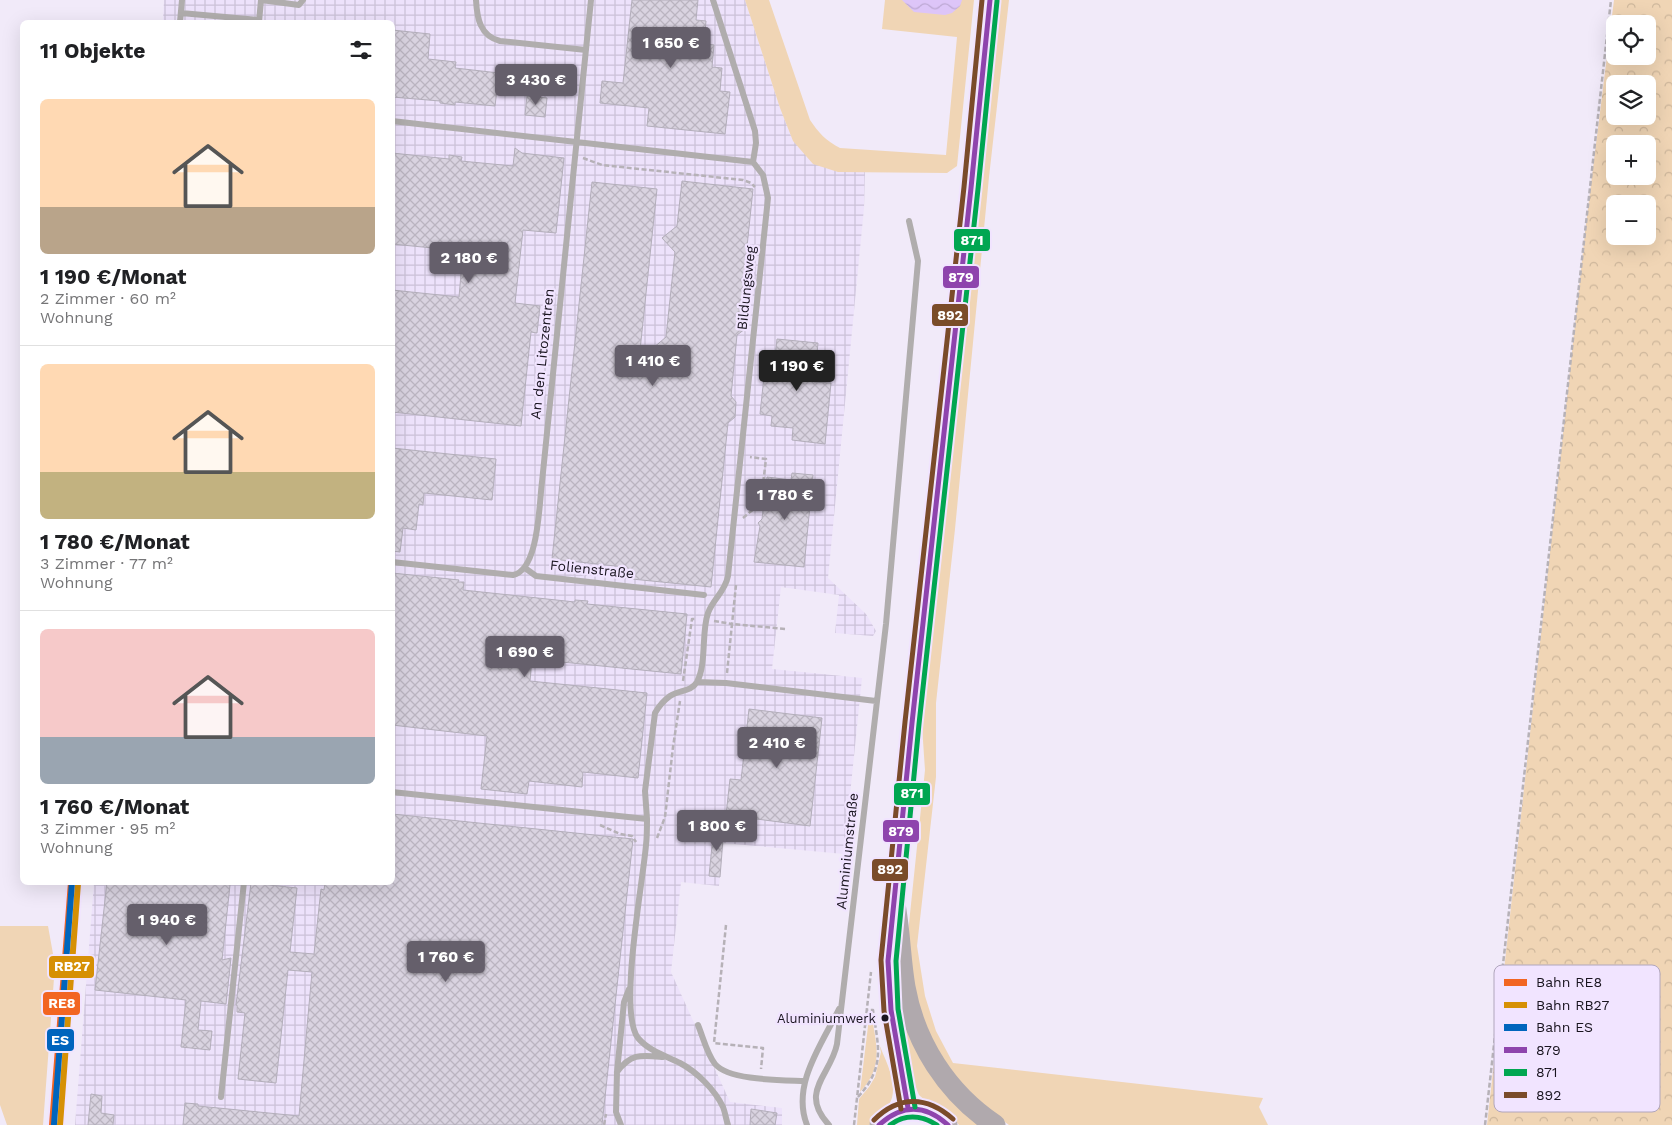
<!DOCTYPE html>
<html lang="de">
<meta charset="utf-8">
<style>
body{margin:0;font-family:"Work Sans",sans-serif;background:#f6f6f6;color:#202124;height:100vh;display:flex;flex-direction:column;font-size:19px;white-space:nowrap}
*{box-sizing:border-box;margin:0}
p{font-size:16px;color:#757577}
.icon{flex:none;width:28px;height:28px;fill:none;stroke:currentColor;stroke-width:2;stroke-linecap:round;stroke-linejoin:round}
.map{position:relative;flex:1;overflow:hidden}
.sheet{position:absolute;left:20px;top:20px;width:375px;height:865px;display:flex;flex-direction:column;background:#fff;border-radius:8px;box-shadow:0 5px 20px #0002}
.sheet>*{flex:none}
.tools{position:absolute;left:1606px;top:15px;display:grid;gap:10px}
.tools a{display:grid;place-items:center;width:50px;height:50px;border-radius:8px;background:#fff;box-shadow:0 5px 20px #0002;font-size:25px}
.price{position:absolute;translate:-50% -42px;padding:0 11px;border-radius:5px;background:#655f6b;color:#fff;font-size:16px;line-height:32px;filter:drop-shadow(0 1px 2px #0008)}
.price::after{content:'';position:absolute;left:50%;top:30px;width:15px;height:11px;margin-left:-8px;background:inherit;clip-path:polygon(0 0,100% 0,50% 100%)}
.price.on{background:#222;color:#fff}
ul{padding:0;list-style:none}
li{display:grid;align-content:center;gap:10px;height:265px;padding:0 20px}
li+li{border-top:1px solid #e0e0e0}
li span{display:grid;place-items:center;height:155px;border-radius:8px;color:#555}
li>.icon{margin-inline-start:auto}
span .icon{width:90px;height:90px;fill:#fffc;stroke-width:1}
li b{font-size:21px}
h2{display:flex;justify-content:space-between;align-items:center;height:60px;padding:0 20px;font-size:21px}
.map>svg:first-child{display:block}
</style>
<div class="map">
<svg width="1672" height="1125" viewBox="0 0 1672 1125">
<defs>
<pattern id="industrial-grid" width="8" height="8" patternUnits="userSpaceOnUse" patternTransform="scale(1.25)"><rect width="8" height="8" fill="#ede2fb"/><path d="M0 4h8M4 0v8" fill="none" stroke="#cbc1d7"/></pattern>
<pattern id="forest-crowns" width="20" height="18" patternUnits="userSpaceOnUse" patternTransform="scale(1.25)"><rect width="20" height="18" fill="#f0d5b5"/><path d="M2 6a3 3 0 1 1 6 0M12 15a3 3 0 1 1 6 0" fill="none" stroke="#cdb69b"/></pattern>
<pattern id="water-waves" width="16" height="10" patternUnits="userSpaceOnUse" patternTransform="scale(1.25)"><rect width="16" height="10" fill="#ddc5f8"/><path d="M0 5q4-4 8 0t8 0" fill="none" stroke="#bda8d4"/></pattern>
<pattern id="building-cross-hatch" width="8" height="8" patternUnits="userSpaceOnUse" patternTransform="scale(1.25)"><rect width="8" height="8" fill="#d9d3e0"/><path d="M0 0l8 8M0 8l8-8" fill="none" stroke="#bab4c0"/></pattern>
</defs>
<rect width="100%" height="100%" fill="#f1eaf9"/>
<path fill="url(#industrial-grid)" d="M164,0H745L780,108L793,141L865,171L864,208L828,578L866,614L876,631L873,636L835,633L839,595L781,587L772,669L862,678L844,854L723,843L719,886L681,882L671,972L730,1102L782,1108V1125H75L94,883L392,882V22H163Z"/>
<path fill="#f0d5b5" d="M745,0H769L810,120C818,132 826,141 840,148L946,155L957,37L882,29L885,0H974L957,166L947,173L838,172L813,164L793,141L780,108Z
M1000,0H1009L989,177L955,529L936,703V777L917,946L925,996L936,1031L953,1063L1263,1098L1259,1107L1268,1125H1009L988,1110L948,1069L917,1010L908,933L925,770L922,726Z
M0,926H48L55,965L43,1125H7L0,1105Z
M902,1011L986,1125H959L947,1111L928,1103L919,1095L914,1083Z
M869,1018H872C877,1047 883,1068 860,1092Z
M879,1044C886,1062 900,1086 889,1105C885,1113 875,1119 869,1125H857L859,1099L869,1087L875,1077L881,1052Z"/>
<path fill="url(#forest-crowns)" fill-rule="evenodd" d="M1614,0H1672V1125H1487L1586,224ZM1615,24H1648V56H1615ZM1615,84H1648V116H1615ZM1615,144H1648V176H1615ZM1615,204H1648V236H1615Z"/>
<path fill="url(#water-waves)" d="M902,0H962L960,6L952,13L945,15L914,12Z"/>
<path fill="url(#building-cross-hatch)" stroke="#b3aeba" d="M632,0H698L696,20L706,21L704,44L714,45L712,67L722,68L720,91L730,92L725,134L647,126L649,108L600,103L602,81L623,83Z
M392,30L430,34L428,59L456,62L455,68L499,73L495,106L455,102V105L440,103V101L392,97Z
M527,96L547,98L545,117L525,115Z
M515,148L522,153L564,158L556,233L523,230L515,303L540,306L537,333L531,332L521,426L392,412V290L459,297L463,251L392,244V153L449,159V155L462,157L461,161L513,166Z
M682,181L753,189L742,295L747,301L745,329L737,335L731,396L736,402L735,417L728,423L711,587L622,578L624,567L552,559L592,182L657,189L639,360L666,337L675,252L662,238L677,226Z
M777,339L818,343L814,382L831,383L825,444L792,440L793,428L771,426L772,416L760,414L765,367L774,368Z
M392,448L496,459L492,500L424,493L423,505L419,504L416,530L403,528L400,552L392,551Z
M792,473L813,475L804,567L754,562L760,526L758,523L762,519L767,477L791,480Z
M392,573L459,580L458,582H464L463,590L575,602V600L588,601L587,604L687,614L681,674L532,659L530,681L647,693L638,778L583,772L582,787L529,781L527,794L481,789L487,736L392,725Z
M749,709L822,718L810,826L726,815L730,779L741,780Z
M392,814L633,839L602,1125H183L185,1103L198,1104V1106L299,1116L312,972L288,970L276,1083L238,1079L245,1013L237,1012V1005H236L251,883L297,888L290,952L314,954L321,889L324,890L325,882H392Z
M714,826L724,827L720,877L709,876Z
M107,882H210L230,885L222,960L231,958L226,1004L201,1001L198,1030L212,1031L210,1050L181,1047L186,1000L95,990Z
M91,1094L102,1096L101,1113L114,1115L113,1125H88Z
M751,1109L777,1113L775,1125H750Z"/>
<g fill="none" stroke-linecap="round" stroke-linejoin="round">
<path stroke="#b6b1b7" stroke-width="2.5" stroke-dasharray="5 2.5" stroke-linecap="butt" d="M583,158L602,165L743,180L751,183L755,187
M743,518L756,507L758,487L763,484L766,459L750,457
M714,621L732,624L736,585
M727,673L732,624L786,629
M683,681L692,619H696
M600,825L620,834L632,836L636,842
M657,838L665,817L673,747L680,701
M726,925L714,1043L763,1048L761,1069
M858,1097C886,1066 878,1047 873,1010H868
M604,1125L606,1114
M854,1125L871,972
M1485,1125L1611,0"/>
<path stroke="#b0adad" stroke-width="6" d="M261,0L299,5L303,0
M476,0C477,18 480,36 500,41L586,50
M713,0L755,131L756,143L753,162
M181,13L259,20
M180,22L182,0
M259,22L261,0
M392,121L753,162
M392,562L513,575C539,570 539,504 542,482L591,0
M525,568L536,576L704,595
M697,682L726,683L876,701
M392,792L647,819L645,791L655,713C659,706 663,701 670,696C679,690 691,692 697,682C707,663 701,633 708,613C713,599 725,592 728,576L768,198L763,175L753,162
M647,819C647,828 647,837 646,845C643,882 618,1012 638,1038C649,1051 666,1056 680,1063C697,1072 715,1090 723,1107C725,1112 726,1119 728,1125
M698,1025C703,1037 707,1054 715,1064C729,1081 784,1080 805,1081
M617,1072C631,1053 641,1055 663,1057
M221,1097L244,882
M621,1125L616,1112L617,1072L624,1002L629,989
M807,1125C791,1085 822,1044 839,1009
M829,1125C798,1092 831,1075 837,1044L886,624L918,261L909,221"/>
<path stroke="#b5aeb2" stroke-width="19" d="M908,1108L891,1010L888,961L912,723L971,188L990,0
M879,1125C898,1103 929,1104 948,1125"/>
<path stroke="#b0a9ad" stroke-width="21" d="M894,899C900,928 900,958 905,987C915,1043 947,1093 995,1125"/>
<g stroke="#f1e4ff" stroke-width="9">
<path id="bus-1" d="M908,1108L891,1010L888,961L912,723L971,188L990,0
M879,1125C902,1104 925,1104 948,1125"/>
</g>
<g stroke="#f1e4ff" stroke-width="9">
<path id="bus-2" d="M915,1107L898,1009L896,961L919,724L978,189L997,1
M890,1125C905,1114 921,1115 937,1125"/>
</g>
<g stroke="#f1e4ff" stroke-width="9">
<path id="bus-3" d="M901,1109L884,1011L881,960L905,722L964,187L982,0
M874,1120C899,1095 927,1096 953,1119"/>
</g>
<use href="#bus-1" stroke="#8e44ad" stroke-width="5"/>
<use href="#bus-2" stroke="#00a651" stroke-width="5"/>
<use href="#bus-3" stroke="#7a4b2a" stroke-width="5"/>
<g stroke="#f1e4ff" stroke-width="10">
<path id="rail-1" d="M52,1125L71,882"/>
</g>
<g stroke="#f1e4ff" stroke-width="10">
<path id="rail-2" d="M60,1125L78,883"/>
</g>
<g stroke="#f1e4ff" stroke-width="10">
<path id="rail-3" d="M54,1124L72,882"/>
</g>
<use href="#rail-1" stroke="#f26522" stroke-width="6"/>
<use href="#rail-2" stroke="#d69005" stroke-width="6"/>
<use href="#rail-3" stroke="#0065bd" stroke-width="6"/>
</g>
<circle fill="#19141f" stroke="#f1e4ff" stroke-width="2" cx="885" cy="1018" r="4.5"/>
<g text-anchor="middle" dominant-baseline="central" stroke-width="4.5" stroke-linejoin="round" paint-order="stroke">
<g font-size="13" fill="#19141f" stroke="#f1e4ff" text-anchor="end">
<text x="876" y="1018">Aluminiumwerk</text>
</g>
<g font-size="14" fill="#19141f" stroke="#f1e4ff">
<text transform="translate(746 288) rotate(-84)">Bildungsweg</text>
<text transform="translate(542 354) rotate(-84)">An den Litozentren</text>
<text transform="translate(592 569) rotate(6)">Folienstraße</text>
<text transform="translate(847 851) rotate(-84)">Aluminiumstraße</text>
</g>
</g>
<rect x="1494" y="965" width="166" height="147" rx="8" fill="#f1e4ff" stroke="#b0a6bc" stroke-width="1"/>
<rect x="1504" y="979" width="23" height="7" fill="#f26522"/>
<rect x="1504" y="1002" width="23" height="6" fill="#d69005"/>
<rect x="1504" y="1024" width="23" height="7" fill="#0065bd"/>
<rect x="1504" y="1047" width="23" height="6" fill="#8e44ad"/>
<rect x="1504" y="1069" width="23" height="7" fill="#00a651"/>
<rect x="1504" y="1092" width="23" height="6" fill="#7a4b2a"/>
<g font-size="14" fill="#19141f">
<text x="1536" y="987">Bahn RE8</text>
<text x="1536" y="1010">Bahn RB27</text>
<text x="1536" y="1032">Bahn ES</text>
<text x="1536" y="1055">879</text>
<text x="1536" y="1077">871</text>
<text x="1536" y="1100">892</text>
</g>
<g stroke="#f1e4ff" stroke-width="2">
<rect x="953" y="228" width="38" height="24" rx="5" fill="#00a651"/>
<rect x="942" y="265" width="38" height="24" rx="5" fill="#8e44ad"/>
<rect x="931" y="303" width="38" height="24" rx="5" fill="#7a4b2a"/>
<rect x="893" y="782" width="38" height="24" rx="5" fill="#00a651"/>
<rect x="882" y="819" width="38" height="24" rx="5" fill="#8e44ad"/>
<rect x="871" y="858" width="38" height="24" rx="5" fill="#7a4b2a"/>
<rect x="48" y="955" width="47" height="24" rx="5" fill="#d69005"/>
<rect x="42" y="991" width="39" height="25" rx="5" fill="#f26522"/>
<rect x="46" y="1028" width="29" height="24" rx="5" fill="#0065bd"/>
</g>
<g font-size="14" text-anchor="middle" font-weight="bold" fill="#fff">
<text x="972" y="245">871</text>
<text x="961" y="282">879</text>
<text x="950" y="320">892</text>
<text x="912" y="798">871</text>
<text x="901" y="836">879</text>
<text x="890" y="874">892</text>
<text x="72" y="971">RB27</text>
<text x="62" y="1008">RE8</text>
<text x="60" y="1045">ES</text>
</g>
</svg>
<div class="tools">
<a><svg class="icon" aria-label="locate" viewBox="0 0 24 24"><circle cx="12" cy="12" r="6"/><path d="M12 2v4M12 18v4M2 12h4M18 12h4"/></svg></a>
<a><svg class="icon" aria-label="layers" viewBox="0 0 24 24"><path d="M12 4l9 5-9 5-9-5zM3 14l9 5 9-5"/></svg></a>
<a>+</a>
<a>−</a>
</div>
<b class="price" style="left:671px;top:69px">1 650 €</b>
<b class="price" style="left:536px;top:106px">3 430 €</b>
<b class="price" style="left:469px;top:284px">2 180 €</b>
<b class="price" style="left:653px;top:387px">1 410 €</b>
<b class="price on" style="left:797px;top:392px">1 190 €</b>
<b class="price" style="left:785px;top:521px">1 780 €</b>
<b class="price" style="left:525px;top:678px">1 690 €</b>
<b class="price" style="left:777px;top:769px">2 410 €</b>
<b class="price" style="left:717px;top:852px">1 800 €</b>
<b class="price" style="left:167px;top:946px">1 940 €</b>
<b class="price" style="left:446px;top:983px">1 760 €</b>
<section class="sheet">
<h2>11 Objekte<svg class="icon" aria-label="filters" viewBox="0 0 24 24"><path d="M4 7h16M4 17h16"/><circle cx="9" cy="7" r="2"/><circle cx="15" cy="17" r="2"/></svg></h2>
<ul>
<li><span style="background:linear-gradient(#ffd9b3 70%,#b9a48a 0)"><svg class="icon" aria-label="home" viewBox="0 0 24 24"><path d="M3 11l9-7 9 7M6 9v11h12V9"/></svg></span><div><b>1 190 €/Monat</b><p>2 Zimmer · 60 m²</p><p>Wohnung</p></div></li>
<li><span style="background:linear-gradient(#ffd9b3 70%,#c2b280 0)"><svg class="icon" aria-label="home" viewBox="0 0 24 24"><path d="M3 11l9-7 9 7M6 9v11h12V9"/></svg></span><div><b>1 780 €/Monat</b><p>3 Zimmer · 77 m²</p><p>Wohnung</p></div></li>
<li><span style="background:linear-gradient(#f6c9c9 70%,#9aa5b1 0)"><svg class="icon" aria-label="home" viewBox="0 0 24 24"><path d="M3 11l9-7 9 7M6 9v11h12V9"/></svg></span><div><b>1 760 €/Monat</b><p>3 Zimmer · 95 m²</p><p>Wohnung</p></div></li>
</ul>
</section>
</div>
